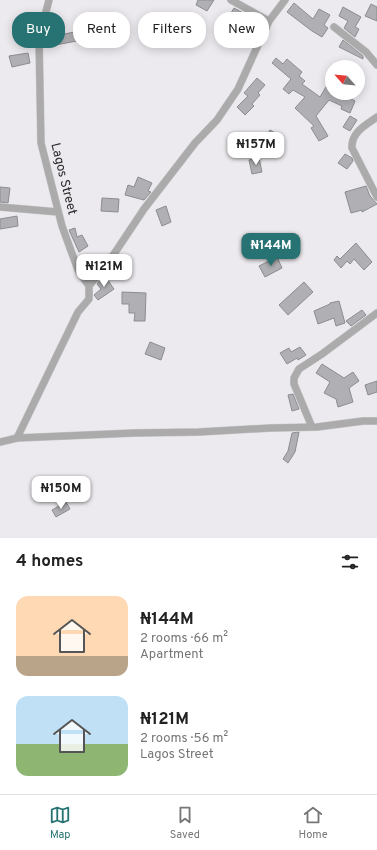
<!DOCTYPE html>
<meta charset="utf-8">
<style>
body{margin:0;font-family:Overpass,sans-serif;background:#f2f2f2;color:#222;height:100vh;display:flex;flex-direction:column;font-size:15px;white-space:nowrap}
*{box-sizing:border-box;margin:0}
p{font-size:13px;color:#767676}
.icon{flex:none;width:22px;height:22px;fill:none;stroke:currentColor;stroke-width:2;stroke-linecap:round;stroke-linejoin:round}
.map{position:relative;height:538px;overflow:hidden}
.side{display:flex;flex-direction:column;background:#fff;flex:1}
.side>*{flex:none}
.guide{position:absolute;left:12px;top:12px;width:353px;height:36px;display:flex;gap:8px}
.needle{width:26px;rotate:297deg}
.tools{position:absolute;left:325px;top:60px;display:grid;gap:8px}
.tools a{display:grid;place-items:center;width:40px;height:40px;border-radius:50%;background:#fff;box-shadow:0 2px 10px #0003;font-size:20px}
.price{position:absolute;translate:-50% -34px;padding:0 9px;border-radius:8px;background:#fff;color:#222;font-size:13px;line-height:26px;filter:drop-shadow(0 1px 2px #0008)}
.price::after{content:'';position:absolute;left:50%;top:24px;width:12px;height:9px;margin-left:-6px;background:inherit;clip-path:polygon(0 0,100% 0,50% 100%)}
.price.active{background:#277272;color:#fff}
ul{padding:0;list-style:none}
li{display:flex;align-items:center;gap:12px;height:100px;padding:0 16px}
li span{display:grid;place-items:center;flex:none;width:112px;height:80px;border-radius:12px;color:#555}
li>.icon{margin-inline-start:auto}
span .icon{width:48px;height:48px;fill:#fffc;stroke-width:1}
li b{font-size:17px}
h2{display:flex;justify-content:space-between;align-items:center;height:48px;padding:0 16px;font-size:17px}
.chip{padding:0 14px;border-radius:16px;background:#fff;box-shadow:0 2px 10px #0003;font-size:14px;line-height:36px}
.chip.active{background:#277272;color:#fff}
.menu{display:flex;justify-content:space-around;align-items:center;height:56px;border-top:1px solid #e0e0e0;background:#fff;font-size:11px;color:#767676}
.menu a{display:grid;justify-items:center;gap:2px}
.menu .active{color:#277272}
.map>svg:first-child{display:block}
</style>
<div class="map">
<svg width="377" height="538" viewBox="0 0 377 538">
<rect width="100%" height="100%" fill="#eceaee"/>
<path fill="#b0b0b4" stroke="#8c8d90" d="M198,0H214L207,11L196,5Z
M294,3L313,19L319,9L330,15L324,25L328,28L322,37L312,31L287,12Z
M371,4L377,7V21L365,16Z
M343,7L361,17L355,27L359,29L355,37L344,28L348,21L339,16Z
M234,8L259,22L254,32L228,18Z
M75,32L77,41L50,46L48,37Z
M343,40L363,56V59L339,47Z
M28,53L30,63L12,67L9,56Z
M276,58L283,64L287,59L302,72L299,76L305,81L302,84L320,97L326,87L332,90V93H336L345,98L346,96L355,101L350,113L341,109L342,106L329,100L316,116L328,136L319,141L311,128L314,126L295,108L305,97L293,90L289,94L283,89L291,79L272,63Z
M257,78L265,85L258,93L260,95L252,104L254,106L245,115L237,107L248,96L244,93Z
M350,116L357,120L350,131L343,127Z
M270,130L275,133L270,146L263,142Z
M345,154L352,158L353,161L347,169L338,163Z
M259,158L262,172L252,174L249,160Z
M138,177L152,183L148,191L151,192L144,200L125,195L128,185L134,187Z
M366,186L370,196L377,204L362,212V210L351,213L345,192Z
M0,187L10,188L8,203L0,202Z
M102,198L119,199L118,212L101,211Z
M166,206L171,222L162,226L156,210Z
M17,216L18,226L0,229V219Z
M75,228L77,237L82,235L88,246L79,252L69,230Z
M356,243L372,262L364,270L354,259L350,264L347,261L341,268L334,260L337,256L340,259Z
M277,257L282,268L265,277L259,266Z
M104,275L114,289L98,300L94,295L101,289L97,284Z
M304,282L313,292L288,315L279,305Z
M122,292L146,293L145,321H134L135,313H129V304H122Z
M339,301L345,323L336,326L334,318L318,324L314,311L330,304V303Z
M362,310L366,315L351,326L346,321Z
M150,342L165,348L161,360L145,354Z
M300,347L306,355L298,360L297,358L287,364L280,353L289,348L291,352Z
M322,364L344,378L353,372L359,381L349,388L353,402L338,407L336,399L324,393L330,382L316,373Z
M377,381V392L368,395L365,385Z
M293,394L299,409L292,411L288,395Z
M299,432L295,452L288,463L283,459L288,451L292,433Z
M66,502L70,509L56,517L52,510Z"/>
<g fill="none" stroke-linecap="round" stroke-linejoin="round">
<g stroke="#cac8cb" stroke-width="8">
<path id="minor" d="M49,0L39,39L41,143L62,226L78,270L89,286
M231,0L269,21
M334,27L366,52L377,65
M377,117C366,125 351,132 352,148L377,197
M0,207L58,212
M312,427L294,384V378L299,369L322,354L377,313
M17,438L78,312L89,299V286L114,254L144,209L195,143L217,120L238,89L269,21L285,0
M0,442L17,438L134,433L199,432L270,428L317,427L363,421H377"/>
</g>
<use href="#minor" stroke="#acabac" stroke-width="7"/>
</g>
<g text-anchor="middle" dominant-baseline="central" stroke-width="3" stroke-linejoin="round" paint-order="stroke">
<g font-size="13" fill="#2d2c2e" stroke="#eceaee">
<text transform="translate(63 179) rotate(76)">Lagos Street</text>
</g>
</g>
</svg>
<div class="tools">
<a><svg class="needle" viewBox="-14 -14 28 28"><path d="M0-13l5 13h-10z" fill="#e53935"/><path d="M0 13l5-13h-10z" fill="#767676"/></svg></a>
</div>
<b class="price" style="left:256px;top:166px">₦157M</b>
<b class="price active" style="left:271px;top:267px">₦144M</b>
<b class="price" style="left:104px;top:288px">₦121M</b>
<b class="price" style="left:61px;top:510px">₦150M</b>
<div class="guide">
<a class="chip active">Buy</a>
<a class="chip">Rent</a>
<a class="chip">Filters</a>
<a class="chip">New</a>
</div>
</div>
<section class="side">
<h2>4 homes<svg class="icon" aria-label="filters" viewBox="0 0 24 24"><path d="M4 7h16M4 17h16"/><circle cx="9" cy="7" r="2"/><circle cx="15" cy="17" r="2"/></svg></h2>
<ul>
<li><span style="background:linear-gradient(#ffd9b3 75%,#b9a48a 0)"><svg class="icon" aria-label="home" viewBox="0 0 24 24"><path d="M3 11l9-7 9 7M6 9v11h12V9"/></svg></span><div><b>₦144M</b><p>2 rooms · 66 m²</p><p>Apartment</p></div></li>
<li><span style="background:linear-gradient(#bfe0f5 60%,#8fb573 0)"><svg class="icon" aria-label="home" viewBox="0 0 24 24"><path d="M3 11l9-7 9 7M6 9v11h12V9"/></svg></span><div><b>₦121M</b><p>2 rooms · 56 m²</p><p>Lagos Street</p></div></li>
</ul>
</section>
<nav class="menu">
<a class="active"><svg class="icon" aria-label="map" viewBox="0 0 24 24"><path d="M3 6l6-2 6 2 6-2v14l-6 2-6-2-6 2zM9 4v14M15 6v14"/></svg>Map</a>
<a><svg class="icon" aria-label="saved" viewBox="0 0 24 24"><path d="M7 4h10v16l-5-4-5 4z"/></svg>Saved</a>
<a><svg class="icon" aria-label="home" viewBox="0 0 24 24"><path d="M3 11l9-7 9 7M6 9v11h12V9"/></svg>Home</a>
</nav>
